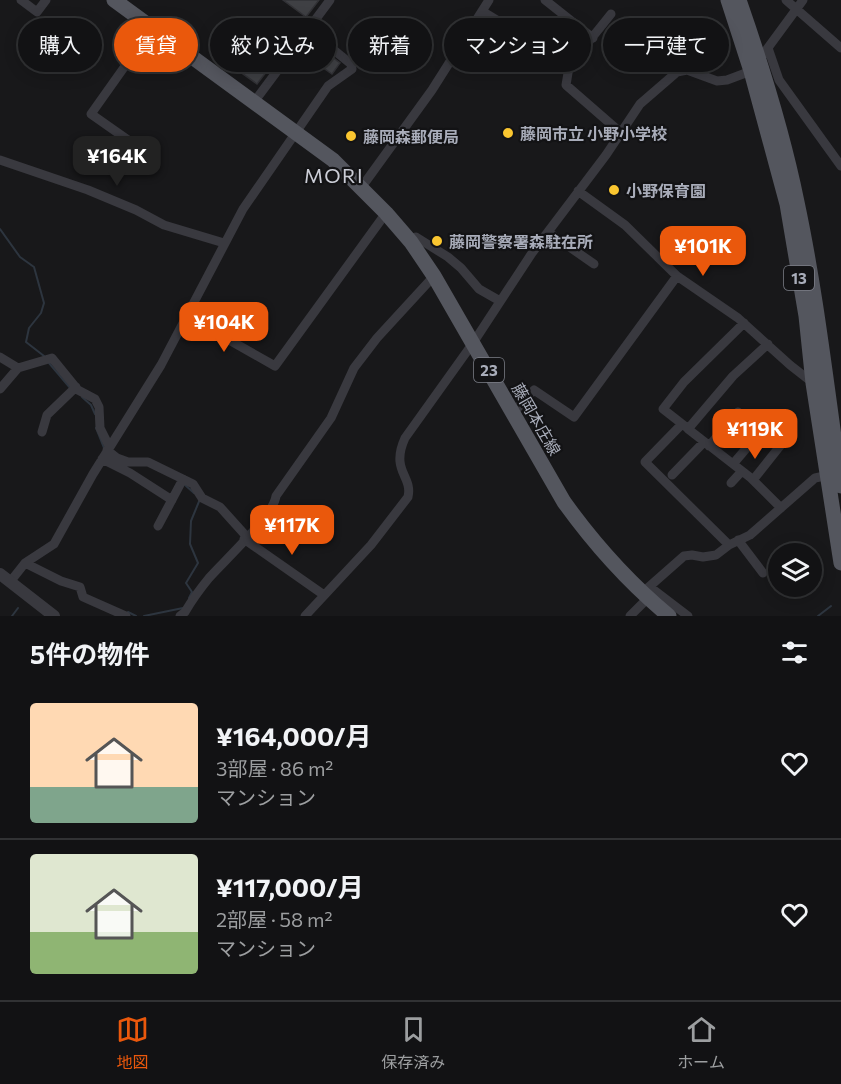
<!DOCTYPE html>
<html lang="ja">
<meta charset="utf-8">
<style>
body{margin:0;font-family:Commissioner,"Noto Sans JP",sans-serif;background:#1b1b1d;color:#f1f3f6;height:100vh;display:flex;flex-direction:column;font-size:22px;white-space:nowrap}
*{box-sizing:border-box;margin:0}
p{font-size:20px;color:#9c9ea0}
.icon{flex:none;width:33px;height:33px;fill:none;stroke:currentColor;stroke-width:2;stroke-linecap:round;stroke-linejoin:round}
.map{position:relative;height:616px;overflow:hidden}
.panel{display:flex;flex-direction:column;background:#121214;flex:1}
.panel>*{flex:none}
.guide{position:absolute;left:18px;top:18px;width:806px;height:54px;display:flex;gap:12px}
.controls{position:absolute;left:768px;top:543px;display:grid;gap:12px}
.controls a{display:grid;place-items:center;width:54px;height:54px;border-radius:50%;background:#121214;box-shadow:0 3px 15px #0003,0 0 0 2px #313234;font-size:30px}
.price{position:absolute;translate:-50% -51px;padding:0 14px;border-radius:12px;background:#ea580c;color:#fff;font-size:20px;line-height:39px;filter:drop-shadow(0 2px 3px #0008)}
.price::after{content:'';position:absolute;left:50%;top:36px;width:18px;height:14px;margin-left:-9px;background:inherit;clip-path:polygon(0 0,100% 0,50% 100%)}
.price.selected{background:#222;color:#fff}
ul{padding:0;list-style:none}
li{display:flex;align-items:center;gap:18px;height:150px;padding:0 30px}
li+li{border-top:2px solid #313234}
li span{display:grid;place-items:center;flex:none;width:168px;height:120px;border-radius:6px;color:#555}
li>.icon{margin-inline-start:auto}
span .icon{width:72px;height:72px;fill:#fffc;stroke-width:1}
li b{font-size:26px}
h2{display:flex;justify-content:space-between;align-items:center;height:72px;padding:0 30px;font-size:26px}
.pill{padding:0 21px;border-radius:27px;background:#121214;box-shadow:0 3px 15px #0003,0 0 0 2px #313234;font-size:21px;line-height:54px}
.pill.selected{background:#ea580c;color:#fff}
.menu{display:flex;justify-content:space-around;align-items:center;height:84px;border-top:2px solid #313234;background:#121214;font-size:16px;color:#9c9ea0}
.menu a{display:grid;justify-items:center;gap:3px}
.menu .selected{color:#ea580c}
.map>svg:first-child{display:block}
</style>
<div class="map">
<svg width="841" height="616" viewBox="0 0 841 616">
<rect width="100%" height="100%" fill="#18181a"/>
<g fill="none" stroke-linecap="round" stroke-linejoin="round">
<path stroke="#2d353f" stroke-width="2" d="M0,229L20,257L34,267L44,303L41,313L29,328L26,342L44,356
M49,363L71,389
M82,397L91,405L95,414
M96,428L104,448
M185,485L194,493
M189,598L192,592L186,583L198,563L190,544L191,521L200,499
M128,612L136,616
M12,616L18,608
M144,616L183,608
M818,616L831,606"/>
</g>
<path fill="#3f4044" stroke="#323236" stroke-width="1.5" d="M283,0H319L306,17Z
M262,26L287,45L257,84L232,66Z
M311,41L340,63L332,74L302,53Z"/>
<g fill="none" stroke-linecap="round" stroke-linejoin="round">
<path stroke="#39393f" stroke-width="9" d="M21,0L37,12L46,0
M545,0L593,38
M786,0L841,48
M482,11L568,63L569,67L566,85L620,132
M768,48L779,80L841,166
M568,63L574,60L611,14
M254,102L330,0
M128,140L91,114L152,28
M0,160L88,190L136,210L164,225L224,243
M361,188L432,90L489,0
M578,191L625,225L677,276L738,318L790,365L813,383
M548,232L594,264
M409,240L416,237L448,257L461,268L479,289L500,301
M187,316L275,366L386,213
M768,344L733,376L688,429L751,478L781,508
M0,357L18,368L52,358L78,390L95,399L99,407L100,428L109,446
M0,389L18,368
M513,413L534,390L574,417L677,276
M682,424L645,462L729,545
M686,427L663,409L684,382L744,323
M42,432L47,415L76,387
M709,446L738,412
M107,450L117,458L128,462H148L193,484L202,498L220,507L247,537
M102,459L130,473L172,500
M733,464L756,437
M672,475L704,442
M753,480L784,441
M731,483L742,471
M158,526L183,479
M244,539L324,595
M738,540L763,573
M25,563L61,581L80,587L83,597L126,616
M10,582L25,563L54,544L93,474L161,365L243,209L328,86L352,69L351,64L308,29
M650,587L688,616
M642,593L684,556L692,555L703,557L716,555L729,545L750,535L815,478L829,475
M180,616L185,612C192,600 200,589 209,578C224,561 274,515 276,496L331,418L354,368L377,338L434,276
M305,616L371,545L408,497C413,476 390,471 405,438L473,343L532,253L606,155L640,104L677,72L687,70L717,81L727,80L751,71L803,0
M630,616L648,598"/>
<path stroke="#39393f" stroke-width="12" d="M0,574L54,616"/>
<path stroke="#54565e" stroke-width="15" d="M114,0L333,160L386,213L411,242L434,276L564,502C595,545 628,582 669,616
M728,0L751,71L787,204L806,316L813,383L841,563
M739,0C762,66 783,133 797,202C817,296 827,391 841,486"/>
</g>
<g fill="#fac630" stroke="#131315" stroke-width="2">
<circle cx="508" cy="133" r="6"/>
<circle cx="351" cy="136" r="6"/>
<circle cx="614" cy="190" r="6"/>
<circle cx="437" cy="241" r="6"/>
</g>
<g text-anchor="middle" dominant-baseline="central" stroke-width="4.5" stroke-linejoin="round" paint-order="stroke">
<g fill="#131315" stroke="#7c7f88" stroke-width="1.5">
<rect x="784" y="266" width="30" height="24" rx="4.5"/>
<rect x="474" y="358" width="30" height="24" rx="4.5"/>
</g>
<g font-size="15" font-weight="bold" fill="#a9adba">
<text x="799" y="278">13</text>
<text x="489" y="370">23</text>
</g>
<g font-size="16" font-weight="bold" fill="#a9adba" stroke="#131315" text-anchor="start">
<text x="520" y="133">藤岡市立 小野小学校</text>
<text x="363" y="136">藤岡森郵便局</text>
<text x="626" y="190">小野保育園</text>
<text x="449" y="241">藤岡警察署森駐在所</text>
</g>
<g font-size="16" fill="#a9adba" stroke="#131315">
<text transform="translate(537 419) rotate(60)">藤岡本庄線</text>
</g>
<g font-size="20" letter-spacing="1.5" fill="#cbcdd6" stroke="#131315">
<text x="334" y="175">MORI</text>
</g>
</g>
</svg>
<div class="controls">
<a><svg class="icon" aria-label="layers" viewBox="0 0 24 24"><path d="M12 4l9 5-9 5-9-5zM3 14l9 5 9-5"/></svg></a>
</div>
<b class="price selected" style="left:117px;top:187px">¥164K</b>
<b class="price" style="left:703px;top:277px">¥101K</b>
<b class="price" style="left:224px;top:353px">¥104K</b>
<b class="price" style="left:755px;top:460px">¥119K</b>
<b class="price" style="left:292px;top:556px">¥117K</b>
<div class="guide">
<a class="pill">購入</a>
<a class="pill selected">賃貸</a>
<a class="pill">絞り込み</a>
<a class="pill">新着</a>
<a class="pill">マンション</a>
<a class="pill">一戸建て</a>
</div>
</div>
<section class="panel">
<h2>5件の物件<svg class="icon" aria-label="filters" viewBox="0 0 24 24"><path d="M4 7h16M4 17h16"/><circle cx="9" cy="7" r="2"/><circle cx="15" cy="17" r="2"/></svg></h2>
<ul>
<li><span style="background:linear-gradient(#ffd9b3 70%,#7fa58c 0)"><svg class="icon" aria-label="home" viewBox="0 0 24 24"><path d="M3 11l9-7 9 7M6 9v11h12V9"/></svg></span><div><b>¥164,000/月</b><p>3部屋 · 86 m²</p><p>マンション</p></div><svg class="icon" aria-label="heart" viewBox="0 0 24 24"><path d="M12 20l-8-8c-3-5 5-10 8-4 3-6 11-1 8 4z"/></svg></li>
<li><span style="background:linear-gradient(#dfe7d0 65%,#8fb573 0)"><svg class="icon" aria-label="home" viewBox="0 0 24 24"><path d="M3 11l9-7 9 7M6 9v11h12V9"/></svg></span><div><b>¥117,000/月</b><p>2部屋 · 58 m²</p><p>マンション</p></div><svg class="icon" aria-label="heart" viewBox="0 0 24 24"><path d="M12 20l-8-8c-3-5 5-10 8-4 3-6 11-1 8 4z"/></svg></li>
</ul>
</section>
<nav class="menu">
<a class="selected"><svg class="icon" aria-label="map" viewBox="0 0 24 24"><path d="M3 6l6-2 6 2 6-2v14l-6 2-6-2-6 2zM9 4v14M15 6v14"/></svg>地図</a>
<a><svg class="icon" aria-label="saved" viewBox="0 0 24 24"><path d="M7 4h10v16l-5-4-5 4z"/></svg>保存済み</a>
<a><svg class="icon" aria-label="home" viewBox="0 0 24 24"><path d="M3 11l9-7 9 7M6 9v11h12V9"/></svg>ホーム</a>
</nav>
